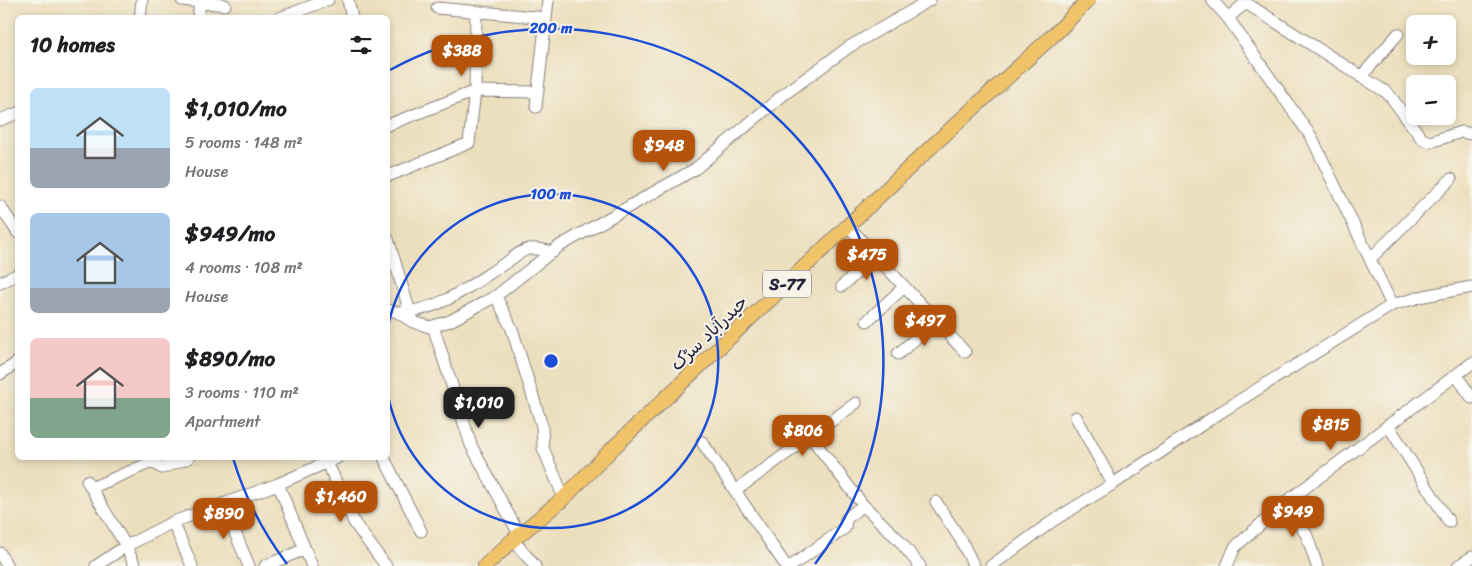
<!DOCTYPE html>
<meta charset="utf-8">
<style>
body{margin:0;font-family:Sriracha,"Playpen Sans Arabic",sans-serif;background:#f2f2f2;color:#202124;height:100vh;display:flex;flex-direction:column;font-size:19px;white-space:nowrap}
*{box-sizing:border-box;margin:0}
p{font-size:16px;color:#757577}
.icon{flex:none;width:28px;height:28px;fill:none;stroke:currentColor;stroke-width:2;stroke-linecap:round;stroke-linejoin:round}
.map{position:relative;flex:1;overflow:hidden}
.drawer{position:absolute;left:15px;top:15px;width:375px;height:445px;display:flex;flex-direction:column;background:#fff;border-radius:8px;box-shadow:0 2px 8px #0003}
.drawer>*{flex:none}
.tools{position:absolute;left:1406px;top:15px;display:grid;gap:10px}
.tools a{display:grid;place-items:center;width:50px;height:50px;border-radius:8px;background:#fff;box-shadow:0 2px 8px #0003;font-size:25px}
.price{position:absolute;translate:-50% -42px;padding:0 11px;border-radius:10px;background:#b45309;color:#fff;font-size:16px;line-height:32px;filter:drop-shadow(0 1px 2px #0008)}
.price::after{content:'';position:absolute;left:50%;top:30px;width:15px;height:11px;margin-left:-8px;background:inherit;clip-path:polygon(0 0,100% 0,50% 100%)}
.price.on{background:#222;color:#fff}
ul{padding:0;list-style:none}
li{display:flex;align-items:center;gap:15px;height:125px;padding:0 15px}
li span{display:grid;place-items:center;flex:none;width:140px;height:100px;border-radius:8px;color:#555}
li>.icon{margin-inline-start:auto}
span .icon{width:60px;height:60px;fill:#fffc;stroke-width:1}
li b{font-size:21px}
h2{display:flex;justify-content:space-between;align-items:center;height:60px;padding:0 15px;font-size:21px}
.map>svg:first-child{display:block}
</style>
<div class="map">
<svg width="1472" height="566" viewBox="0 0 1472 566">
<rect width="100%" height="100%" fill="#f7f3e8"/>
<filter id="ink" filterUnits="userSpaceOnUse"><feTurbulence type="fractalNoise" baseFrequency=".02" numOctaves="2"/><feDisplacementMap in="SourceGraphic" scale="10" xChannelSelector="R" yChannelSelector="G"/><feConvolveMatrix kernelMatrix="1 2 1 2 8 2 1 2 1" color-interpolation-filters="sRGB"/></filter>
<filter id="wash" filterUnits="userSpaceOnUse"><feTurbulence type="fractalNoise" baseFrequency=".0096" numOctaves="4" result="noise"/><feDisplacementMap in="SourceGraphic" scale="20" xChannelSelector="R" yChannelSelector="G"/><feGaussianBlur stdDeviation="1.12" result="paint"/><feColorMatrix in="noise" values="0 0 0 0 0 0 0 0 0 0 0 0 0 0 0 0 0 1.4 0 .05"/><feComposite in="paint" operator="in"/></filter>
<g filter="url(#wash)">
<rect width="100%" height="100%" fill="#ecdfbd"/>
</g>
<g filter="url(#ink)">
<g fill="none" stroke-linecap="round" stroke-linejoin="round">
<g stroke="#87807c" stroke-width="13">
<path id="minor" d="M182,0L225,5
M348,0L352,18
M437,8L546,18
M140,18L142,0
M198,18L200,2
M279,18L328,0
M1228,18L1243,5H1249L1386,92L1391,97L1422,139L1430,142L1461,132L1472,134
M1361,77L1398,34
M536,107L548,0
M0,120L18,113
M388,125L475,91L538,92
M388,176L469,143L475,91L476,12
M0,206L18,233
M848,226L965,352
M388,239L412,319
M1370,259L1451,179
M0,283L18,274
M842,286L876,256
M496,296L512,329L542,426L543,448L564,498
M1392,305L1424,296L1472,287
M388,310L397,312L413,322L430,327L450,321L496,296L558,247L695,169L783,95L849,47L930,0
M397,312C439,313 473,283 507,262C513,258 523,249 530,249C537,248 546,251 553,252
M867,321L904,287
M433,326L471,445L519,534
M898,354L936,321
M0,374L18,362
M1456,375L1472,398
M1076,417L1113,484
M1388,425L1449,522
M810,436L863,505L898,539L920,566
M702,442L786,566
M384,458L421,531
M327,462L355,524L386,566
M87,481L126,546L135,566
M278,484L312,566
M91,488L152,462L162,468L188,458
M735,491L856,403
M936,502L961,540L974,566
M1286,502L1307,536L1317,566
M223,504L249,566
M173,522L192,566
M513,540L535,566
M0,553L7,566
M96,566L126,546L173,522L278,484L337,458
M265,566L305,549
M791,566L845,528L846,519L863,505
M991,566L1054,520L1113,484L1221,412L1392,305L1312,138L1228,18L1212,0
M1227,566L1235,547L1286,502L1472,363
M1458,566L1472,557"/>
</g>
<g stroke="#87807c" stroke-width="16">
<path id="major" d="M485,566L513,540L564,498L614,447L930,148L1060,29L1088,0"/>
</g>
<use href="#minor" stroke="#fff" stroke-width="11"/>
<use href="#major" stroke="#f1c369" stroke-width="14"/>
</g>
</g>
<g fill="none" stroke="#1d4ed8" stroke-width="2.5">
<path d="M388 326A167 167 0 1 1 388 396"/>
<path d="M287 564A333 333 0 0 1 233 458M390 70A333 333 0 0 1 815 564"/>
</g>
<g text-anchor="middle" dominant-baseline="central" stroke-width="4" stroke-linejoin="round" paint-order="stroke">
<rect fill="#f7f3e8" stroke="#62616f" stroke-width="1" x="763" y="270.5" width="48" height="27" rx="4"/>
<g font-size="16" font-weight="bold" fill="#22223b">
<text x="787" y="284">S-77</text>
</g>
<g font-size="18" fill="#22223b" stroke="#f7f3e8">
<text transform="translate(709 333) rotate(-44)">حیدرآباد سڑک</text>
</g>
</g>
<circle cx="551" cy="361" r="8" fill="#1d4ed8" stroke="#f7f3e8" stroke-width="2.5"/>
<g font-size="15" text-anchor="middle" font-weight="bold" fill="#1d4ed8" stroke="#f7f3e8" stroke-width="4" stroke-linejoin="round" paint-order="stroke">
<text x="551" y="33">200 m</text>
<text x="551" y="199">100 m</text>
</g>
</svg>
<div class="tools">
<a>+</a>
<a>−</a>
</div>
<b class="price" style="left:462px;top:77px">$388</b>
<b class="price" style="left:664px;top:172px">$948</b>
<b class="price" style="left:867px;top:281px">$475</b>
<b class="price" style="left:925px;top:347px">$497</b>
<b class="price on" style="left:479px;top:429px">$1,010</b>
<b class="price" style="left:1331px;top:451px">$815</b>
<b class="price" style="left:803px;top:457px">$806</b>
<b class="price" style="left:341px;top:523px">$1,460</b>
<b class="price" style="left:1293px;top:538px">$949</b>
<b class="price" style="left:224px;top:540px">$890</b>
<section class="drawer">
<h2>10 homes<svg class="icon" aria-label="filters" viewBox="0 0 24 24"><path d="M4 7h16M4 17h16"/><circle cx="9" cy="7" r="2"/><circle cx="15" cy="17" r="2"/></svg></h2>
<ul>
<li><span style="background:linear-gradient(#bfe0f5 60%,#9aa5b1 0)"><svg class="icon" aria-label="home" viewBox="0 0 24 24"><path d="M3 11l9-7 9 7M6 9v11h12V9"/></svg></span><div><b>$1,010/mo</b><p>5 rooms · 148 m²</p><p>House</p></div></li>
<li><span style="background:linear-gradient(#a9c7e8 75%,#9aa5b1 0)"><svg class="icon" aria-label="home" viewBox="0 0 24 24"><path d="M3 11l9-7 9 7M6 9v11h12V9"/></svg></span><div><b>$949/mo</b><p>4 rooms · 108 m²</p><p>House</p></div></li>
<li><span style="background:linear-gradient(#f6c9c9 60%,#7fa58c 0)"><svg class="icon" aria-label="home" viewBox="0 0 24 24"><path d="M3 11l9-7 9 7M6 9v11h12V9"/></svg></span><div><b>$890/mo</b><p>3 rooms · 110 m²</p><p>Apartment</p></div></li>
</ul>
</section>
</div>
